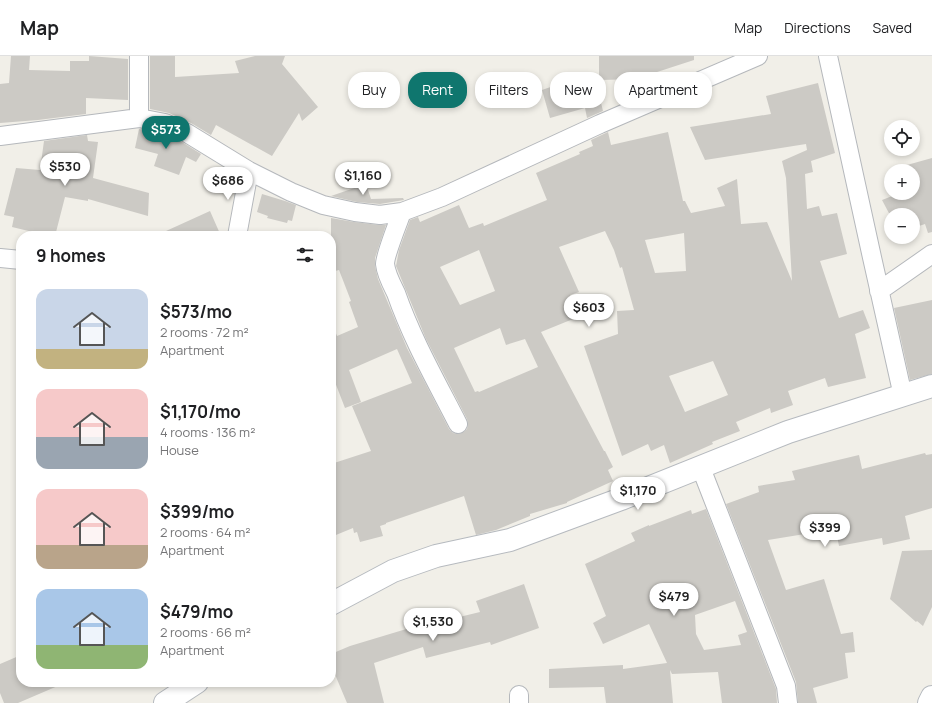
<!DOCTYPE html>
<meta charset="utf-8">
<style>
body{margin:0;font-family:Manrope,sans-serif;background:#f2f2f2;color:#202124;height:100vh;display:flex;flex-direction:column;font-size:15px;white-space:nowrap}
*{box-sizing:border-box;margin:0}
p{font-size:13px;color:#757577}
.icon{flex:none;width:22px;height:22px;fill:none;stroke:currentColor;stroke-width:2;stroke-linecap:round;stroke-linejoin:round}
.map{position:relative;flex:1;overflow:hidden}
.drawer{position:absolute;left:16px;top:175px;width:320px;height:456px;display:flex;flex-direction:column;background:#fff;border-radius:16px;box-shadow:0 2px 6px #0003}
.drawer>*{flex:none}
.guide{position:absolute;left:348px;top:16px;width:380px;height:36px;display:flex;gap:8px}
.controls{position:absolute;left:884px;top:64px;display:grid;gap:8px}
.controls a{display:grid;place-items:center;width:36px;height:36px;border-radius:50%;background:#fff;box-shadow:0 2px 6px #0003;font-size:20px}
.price{position:absolute;translate:-50% -34px;padding:0 9px;border-radius:14px;background:#fff;color:#222;font-size:13px;line-height:26px;filter:drop-shadow(0 1px 2px #0008)}
.price::after{content:'';position:absolute;left:50%;top:24px;width:12px;height:9px;margin-left:-6px;background:inherit;clip-path:polygon(0 0,100% 0,50% 100%)}
.price.selected{background:#0f766e;color:#fff}
ul{padding:0;list-style:none}
li{display:flex;align-items:center;gap:12px;height:100px;padding:0 20px}
li span{display:grid;place-items:center;flex:none;width:112px;height:80px;border-radius:12px;color:#555}
li>.icon{margin-inline-start:auto}
span .icon{width:48px;height:48px;fill:#fffc;stroke-width:1}
li b{font-size:17px}
h2{display:flex;justify-content:space-between;align-items:center;height:48px;padding:0 20px;font-size:17px}
.pill{padding:0 14px;border-radius:16px;background:#fff;box-shadow:0 2px 6px #0003;font-size:14px;line-height:36px}
.pill.selected{background:#0f766e;color:#fff}
header{display:flex;align-items:center;gap:24px;box-sizing:border-box;height:56px;padding:0 20px;background:#fff;border-bottom:1px solid #e0e0e0}
header strong{font-size:19px}
nav{display:flex;gap:22px;margin-inline-start:auto;font-size:14px}
.map>svg:first-child{display:block}
</style>
<header>
<strong>Map</strong>
<nav><a>Map</a><a>Directions</a><a>Saved</a></nav>
</header>
<div class="map">
<svg width="932" height="647" viewBox="0 0 932 647">
<rect width="100%" height="100%" fill="#f1efe8"/>
<path fill="#cccac5" fill-rule="evenodd" d="M11,0H30L29,14L70,15V5H89V0L128,3V44L86,42V58L38,64L0,67V28L9,27Z
M150,0H175V21L239,17L235,5L255,0H285L282,8L318,51L302,65L299,57L272,100L216,69L211,79L191,67L169,57L150,53Z
M599,0H694V4L654,17H642L643,23L599,24Z
M596,26L603,55L587,62L585,52L550,62L542,34L562,27L564,32Z
M818,27L835,97L811,105L813,116L805,118L807,153L819,150L822,160L837,157L847,198L820,205L839,262L863,254L870,272L855,278L866,322L828,331L825,322L788,335L793,349L771,357L770,352L736,366L740,375L712,386L713,388L670,407L664,389L651,395L648,388L622,400L584,290L618,278L617,255L634,254L622,211L620,212L614,194L605,175L559,191L579,236L570,239L574,250L568,252L573,263L541,276L604,395H605L613,411L608,414L613,425L567,446V447L530,458V460L496,474L476,479L464,440L386,467V468L380,470L383,480L360,486L357,476L354,477L353,472L331,481V408L371,395L352,350L412,327L397,293L349,314L361,346L345,352L333,321L331,322V271L333,270L337,280L358,271L349,246L351,245L339,214L331,216V162L354,166L379,169H386L375,202V210L378,223L407,292L449,373L453,377L458,378L462,377L467,373L468,368L467,363L426,283L396,210L399,194L410,164L418,161L420,166L459,149L469,172L483,167L484,170L547,144L536,117L580,98L579,96L593,90L591,84L608,76L611,89L668,76L683,145H685L691,157L725,150L717,132L737,123L741,168L767,166L792,225L786,122L782,105L807,94L806,88L705,104L690,71L771,58L766,40ZM684,177L686,215L655,217L645,184ZM479,194L495,235L460,249L440,211ZM500,272L506,289L525,283L538,311L479,336L478,335L475,336L454,292ZM713,305L728,339L685,356L669,320Z
M139,73L162,77L182,86L201,98L196,106L186,101L179,119L154,110L158,98L135,92Z
M87,79L88,85L98,86L93,122L149,137L148,160L88,143V145L65,141L55,180H36L37,177L12,171L14,161L4,159L16,112L40,114L44,85Z
M932,102V176L928,177L925,168L913,172V159H891V161L882,144L900,137H916L913,129V115H909L907,109Z
M366,128L371,143L403,142L404,144L380,148L357,146L331,140Z
M262,138L285,145L296,149L292,165L288,164L287,167L267,162L268,160L257,156Z
M210,155L221,180H155Z
M932,244V318L910,324L894,252Z
M925,397L926,399L932,398V452L905,460L910,483L883,489L882,482L839,490L835,470L811,477L768,484L786,534L824,523L841,578L853,576L855,596L845,597L848,622L813,632L817,647H798L796,626L726,448L759,436L758,430L795,424L792,415L859,399L862,413Z
M706,453L776,633L777,647H722L718,616L672,618L670,614L673,647H606L604,631L549,632V613L623,609V613L667,607L649,568L603,588L593,567L606,560L585,508L635,485L631,477L649,469V470L691,454L692,458ZM735,545L747,576L738,579L741,589L704,594L696,578L695,559Z
M932,494V551L923,570L917,565L916,566L890,543L902,495Z
M524,528L539,572L491,589L490,586L426,602L423,591L374,607L384,647H347L331,609V598L350,590L413,571L414,572L480,556L476,545Z
M21,599V626H67L18,647H4L0,637V608Z"/>
<g fill="none" stroke-linecap="round" stroke-linejoin="round">
<g stroke="#b5b8bc" stroke-width="20">
<path id="street" d="M139,0V62
M828,0C853,113 877,227 903,340
M0,80L139,62L165,67L187,77L249,115L291,136L323,149L355,156L380,159L402,156L442,141L600,68L758,0
M402,156C398,167 385,199 385,208C386,218 392,229 396,237C412,283 436,325 458,368
M237,180L249,115
M0,202L21,204
M879,235L932,198
M701,412L786,630L788,647
M519,647V639"/>
</g>
<g stroke="#b6babf" stroke-width="24">
<path id="secondary" d="M331,548L393,515L436,500L510,484L621,443L788,376L932,330
M165,647L197,626
M929,647L932,641"/>
</g>
<use href="#street" stroke="#fff" stroke-width="18"/>
<use href="#secondary" stroke="#fff" stroke-width="22"/>
</g>
</svg>
<div class="controls">
<a><svg class="icon" aria-label="locate" viewBox="0 0 24 24"><circle cx="12" cy="12" r="6"/><path d="M12 2v4M12 18v4M2 12h4M18 12h4"/></svg></a>
<a>+</a>
<a>−</a>
</div>
<b class="price selected" style="left:166px;top:94px">$573</b>
<b class="price" style="left:65px;top:131px">$530</b>
<b class="price" style="left:363px;top:140px">$1,160</b>
<b class="price" style="left:228px;top:145px">$686</b>
<b class="price" style="left:589px;top:272px">$603</b>
<b class="price" style="left:638px;top:455px">$1,170</b>
<b class="price" style="left:825px;top:492px">$399</b>
<b class="price" style="left:674px;top:561px">$479</b>
<b class="price" style="left:433px;top:586px">$1,530</b>
<div class="guide">
<a class="pill">Buy</a>
<a class="pill selected">Rent</a>
<a class="pill">Filters</a>
<a class="pill">New</a>
<a class="pill">Apartment</a>
</div>
<section class="drawer">
<h2>9 homes<svg class="icon" aria-label="filters" viewBox="0 0 24 24"><path d="M4 7h16M4 17h16"/><circle cx="9" cy="7" r="2"/><circle cx="15" cy="17" r="2"/></svg></h2>
<ul>
<li><span style="background:linear-gradient(#c9d6e8 75%,#c2b280 0)"><svg class="icon" aria-label="home" viewBox="0 0 24 24"><path d="M3 11l9-7 9 7M6 9v11h12V9"/></svg></span><div><b>$573/mo</b><p>2 rooms · 72 m²</p><p>Apartment</p></div></li>
<li><span style="background:linear-gradient(#f6c9c9 60%,#9aa5b1 0)"><svg class="icon" aria-label="home" viewBox="0 0 24 24"><path d="M3 11l9-7 9 7M6 9v11h12V9"/></svg></span><div><b>$1,170/mo</b><p>4 rooms · 136 m²</p><p>House</p></div></li>
<li><span style="background:linear-gradient(#f6c9c9 70%,#b9a48a 0)"><svg class="icon" aria-label="home" viewBox="0 0 24 24"><path d="M3 11l9-7 9 7M6 9v11h12V9"/></svg></span><div><b>$399/mo</b><p>2 rooms · 64 m²</p><p>Apartment</p></div></li>
<li><span style="background:linear-gradient(#a9c7e8 70%,#8fb573 0)"><svg class="icon" aria-label="home" viewBox="0 0 24 24"><path d="M3 11l9-7 9 7M6 9v11h12V9"/></svg></span><div><b>$479/mo</b><p>2 rooms · 66 m²</p><p>Apartment</p></div></li>
</ul>
</section>
</div>
